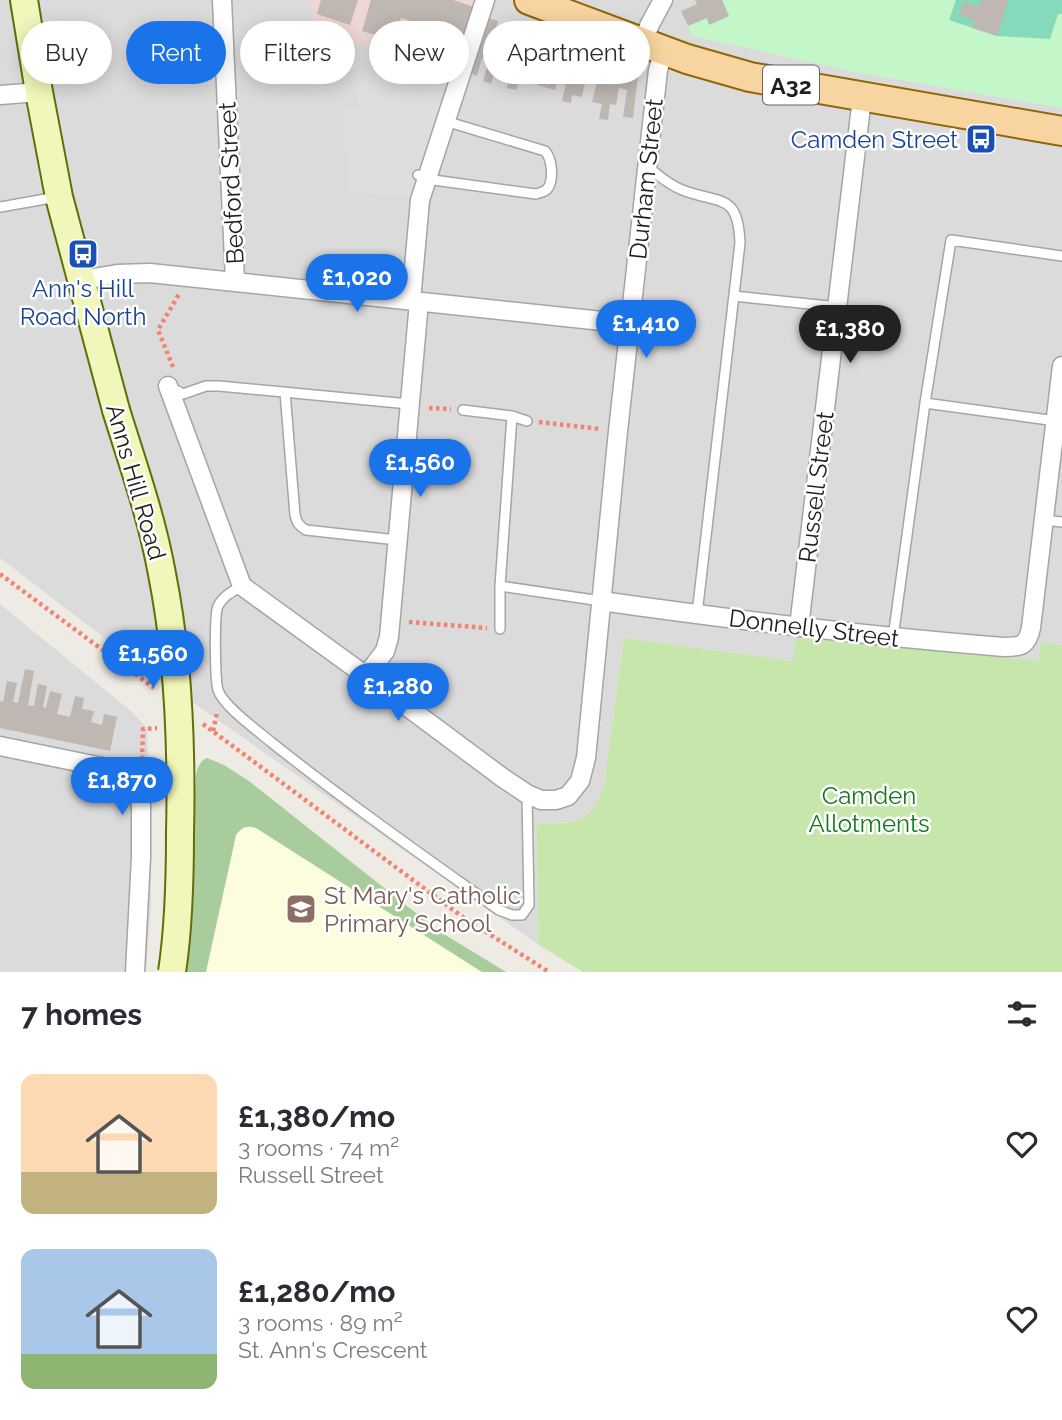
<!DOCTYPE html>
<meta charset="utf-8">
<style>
body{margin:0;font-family:Raleway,sans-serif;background:#f7f7f7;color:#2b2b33;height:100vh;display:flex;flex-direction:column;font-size:26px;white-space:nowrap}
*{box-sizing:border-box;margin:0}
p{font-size:23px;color:#7c7c81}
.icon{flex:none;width:38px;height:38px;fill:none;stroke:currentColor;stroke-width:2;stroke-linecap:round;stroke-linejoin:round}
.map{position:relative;height:972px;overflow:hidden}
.drawer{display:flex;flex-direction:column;background:#fff;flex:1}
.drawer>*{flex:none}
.guide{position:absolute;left:21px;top:21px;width:700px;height:63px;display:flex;gap:14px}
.price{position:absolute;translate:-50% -60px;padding:0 16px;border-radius:24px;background:#1a73e8;color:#fff;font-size:23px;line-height:46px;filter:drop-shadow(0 2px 4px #0008)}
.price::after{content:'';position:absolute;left:50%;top:42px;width:21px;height:16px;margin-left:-10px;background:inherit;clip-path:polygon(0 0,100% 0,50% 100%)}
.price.active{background:#222;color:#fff}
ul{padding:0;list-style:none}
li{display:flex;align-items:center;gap:21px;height:175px;padding:0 21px}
li span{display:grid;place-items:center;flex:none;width:196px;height:140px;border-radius:14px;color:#555}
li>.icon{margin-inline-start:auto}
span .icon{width:84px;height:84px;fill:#fffc;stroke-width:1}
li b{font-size:30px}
h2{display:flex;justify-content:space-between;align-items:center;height:84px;padding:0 21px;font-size:30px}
.tag{padding:0 24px;border-radius:32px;background:#fff;box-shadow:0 4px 18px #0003;font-size:24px;line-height:63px}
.tag.active{background:#1a73e8;color:#fff}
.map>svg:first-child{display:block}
</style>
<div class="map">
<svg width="1062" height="972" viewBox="0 0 1062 972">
<rect width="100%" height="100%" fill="#eeebe4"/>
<path fill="#dcdbdb" d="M0,0H1062V645L1041,642L1038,661L797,637L793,661L624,638L604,785L599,801L594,809L588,816L576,821L536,825L539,945L145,669L0,558Z
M0,604L131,711L147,728L151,832V905L146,972H0Z"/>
<path fill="#eed6d4" d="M302,0H477L454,77L308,26L313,4Z"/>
<path fill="#fcfdde" d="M248,826L256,828L482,972H206L236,835L241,828Z"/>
<path fill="#c7e6ac" d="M796,637L1038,661L1041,642L1062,645V972H583L539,945L536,824C575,822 591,827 604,785L624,638L793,661Z"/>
<path fill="#a8cc9b" d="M207,758L224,765L249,781L407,906L447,936L506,972H482L256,828C246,825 242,827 236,835L206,972H184L196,775C198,767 199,762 207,758Z"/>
<path fill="#c3f6c9" d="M695,0H1062V108L860,73L692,36L681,11L697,4Z"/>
<path fill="#86dabc" d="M956,0H1062V14H1058L1050,39L997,36L949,20Z"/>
<path fill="#dedede" d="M380,64L448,84L418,175L416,198L349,191L343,109L359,108V77L373,83Z"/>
<path fill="#bfb7b1" d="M321,0H358L350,25L317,14Z
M371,0H453L474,7L457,65L445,61L452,35L449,34L443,53L425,48L432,28L425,26L421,38L405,33L409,20L401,18L393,42L386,40V38L362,31Z
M695,0H722L729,16L709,25L707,18L688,26L681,11L697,4Z
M981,0H1008L997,36L972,28L975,20L959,15L963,2L979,6Z
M485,17L498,21L496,29L639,68L633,118L623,117L627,90L619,88L616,105L610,104L608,120L599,119L602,104L592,102L597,81L586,79L582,97L572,95L571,103L562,101L568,75L559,72L555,90L537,85L542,68L532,65L528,80L520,78L516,90L507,88L514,60L507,58L503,72L495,70L491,84L483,81L489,60L482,58L477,76L469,73Z
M25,669L34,671L28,705L34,706L38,684L47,686L43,707L46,708L50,691L62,694L57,714L70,717L75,696L84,698L82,709L94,711L91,722L102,725L104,714L117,717L110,751L0,728V701L3,702L7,681L17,683L13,702L18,703Z"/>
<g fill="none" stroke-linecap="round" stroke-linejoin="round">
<g stroke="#a5a5a5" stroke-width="12">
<path id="lane" d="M648,167C659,176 671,186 685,191C722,204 738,194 740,243L697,614
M418,175L426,179L536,194C541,192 544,193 548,188C554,178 552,159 545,151L445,121
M0,207L57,197
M734,296L838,307
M170,387L183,394L206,386H219L409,404
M285,392L295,515C297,523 299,526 306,530L397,540
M925,403L1056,421
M463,410L512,416L527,421
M1044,520L1062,522
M242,586C233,591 223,596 218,606C214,614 215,680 218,690C223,706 258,731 271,742C345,801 422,855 499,910L512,915H522L529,905L527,794
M500,586L601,601
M500,629V586L512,416
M893,638L925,403L951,240L1062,256"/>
</g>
<g stroke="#a5a5a5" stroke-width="21">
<path id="street" d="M222,0L235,281
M644,43L649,26L663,0
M0,95L39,92
M82,280L117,274L150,273L630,324
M411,301L420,200L485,0
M168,386L242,586L366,676L503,778L527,794L541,800H556L568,796L580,781L586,758L618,431L658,70L664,50
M601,601C735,620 869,636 1004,647C1021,647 1027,646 1031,628L1062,366
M799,627L862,98
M366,676L385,651L389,637L419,302
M0,746L127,772L137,778L139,787L141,805V857L135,972"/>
</g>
<g stroke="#616f0a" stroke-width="30">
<path id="secondary" d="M24,0L39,92L59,197L116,410"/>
</g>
<g stroke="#906707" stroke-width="32">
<path id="primary" d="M529,0L687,59L750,77L1062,131"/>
</g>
<path stroke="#f38271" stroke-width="4.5" stroke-dasharray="3.5 3.5" stroke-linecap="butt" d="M173,367L158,330L179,294
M429,408L451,409
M539,422L600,429
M0,574L154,688
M409,622L487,628
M203,724L464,918L549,972
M213,731L217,713
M142,759L143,729L157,728"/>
<use href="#lane" stroke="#fff" stroke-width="9"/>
<use href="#street" stroke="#fff" stroke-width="18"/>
<use href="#secondary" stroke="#f1f6ba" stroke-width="26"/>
<use href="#primary" stroke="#f7d4a0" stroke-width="28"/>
<g stroke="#616f0a" stroke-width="30" stroke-linecap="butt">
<path id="secondary-bridge" d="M116,410C133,465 152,518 162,574C179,659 182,747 180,834C180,880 179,926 172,972"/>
</g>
<use href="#secondary-bridge" stroke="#f1f6ba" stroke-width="26"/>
</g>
<defs>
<g id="bus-square" transform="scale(1.575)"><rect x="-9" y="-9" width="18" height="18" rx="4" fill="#1a4fb4" stroke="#fff"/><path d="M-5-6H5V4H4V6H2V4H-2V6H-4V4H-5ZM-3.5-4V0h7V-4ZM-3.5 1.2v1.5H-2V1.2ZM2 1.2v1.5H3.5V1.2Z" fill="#fff"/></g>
<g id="school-square" transform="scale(1.575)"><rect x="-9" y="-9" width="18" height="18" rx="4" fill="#8d6e63" stroke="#fff"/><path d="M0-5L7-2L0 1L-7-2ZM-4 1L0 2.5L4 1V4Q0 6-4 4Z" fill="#fff"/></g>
</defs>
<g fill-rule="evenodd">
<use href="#bus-square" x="981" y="139"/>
<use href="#bus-square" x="83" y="254"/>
<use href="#school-square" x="301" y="909"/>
</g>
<g text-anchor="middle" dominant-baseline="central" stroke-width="5" stroke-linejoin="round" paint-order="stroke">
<rect fill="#fff" stroke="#626262" stroke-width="2" x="763" y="65.5" width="56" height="39" rx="5"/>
<g font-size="23" font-weight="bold" fill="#1e1e1e">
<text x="791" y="85">A32</text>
</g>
<g font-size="24" fill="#164399" stroke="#fff" text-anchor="end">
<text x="958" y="139">Camden Street</text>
<text x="83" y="288" text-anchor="middle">Ann's Hill<tspan x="83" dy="28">Road North</tspan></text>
</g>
<g font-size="24" fill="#1e1e1e" stroke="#fff">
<text transform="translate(646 179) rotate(-84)">Durham Street</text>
<text transform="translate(231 183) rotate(-93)">Bedford Street</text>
<text transform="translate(136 482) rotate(74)">Anns Hill Road</text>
<text transform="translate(816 487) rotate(-83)">Russell Street</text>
<text transform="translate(814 628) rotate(7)">Donnelly Street</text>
</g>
<g font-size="24" fill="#11771c" stroke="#fff">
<text x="869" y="795">Camden<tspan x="869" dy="28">Allotments</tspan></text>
</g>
<g font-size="24" fill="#785e54" stroke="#fff" text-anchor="start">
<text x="324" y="895">St Mary's Catholic<tspan x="324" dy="28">Primary School</tspan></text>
</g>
</g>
</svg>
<b class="price" style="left:357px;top:314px">£1,020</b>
<b class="price" style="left:646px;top:360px">£1,410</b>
<b class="price active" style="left:850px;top:365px">£1,380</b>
<b class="price" style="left:420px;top:499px">£1,560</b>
<b class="price" style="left:153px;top:690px">£1,560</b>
<b class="price" style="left:398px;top:723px">£1,280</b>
<b class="price" style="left:122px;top:817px">£1,870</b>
<div class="guide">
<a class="tag">Buy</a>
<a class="tag active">Rent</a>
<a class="tag">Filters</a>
<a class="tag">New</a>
<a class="tag">Apartment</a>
</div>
</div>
<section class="drawer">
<h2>7 homes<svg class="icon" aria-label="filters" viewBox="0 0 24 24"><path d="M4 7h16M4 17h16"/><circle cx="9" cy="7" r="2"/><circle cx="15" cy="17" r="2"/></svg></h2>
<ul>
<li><span style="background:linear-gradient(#ffd9b3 70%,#c2b280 0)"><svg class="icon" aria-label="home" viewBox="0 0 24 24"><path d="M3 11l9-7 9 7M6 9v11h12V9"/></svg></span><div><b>£1,380/mo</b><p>3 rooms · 74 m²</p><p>Russell Street</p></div><svg class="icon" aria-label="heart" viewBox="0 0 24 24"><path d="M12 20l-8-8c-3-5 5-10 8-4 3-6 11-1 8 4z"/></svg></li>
<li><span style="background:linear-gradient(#a9c7e8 75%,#8fb573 0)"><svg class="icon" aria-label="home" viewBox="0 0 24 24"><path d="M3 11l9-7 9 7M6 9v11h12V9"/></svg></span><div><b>£1,280/mo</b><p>3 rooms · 89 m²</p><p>St. Ann's Crescent</p></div><svg class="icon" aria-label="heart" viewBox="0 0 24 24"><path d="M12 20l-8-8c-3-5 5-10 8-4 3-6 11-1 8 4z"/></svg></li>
</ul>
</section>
